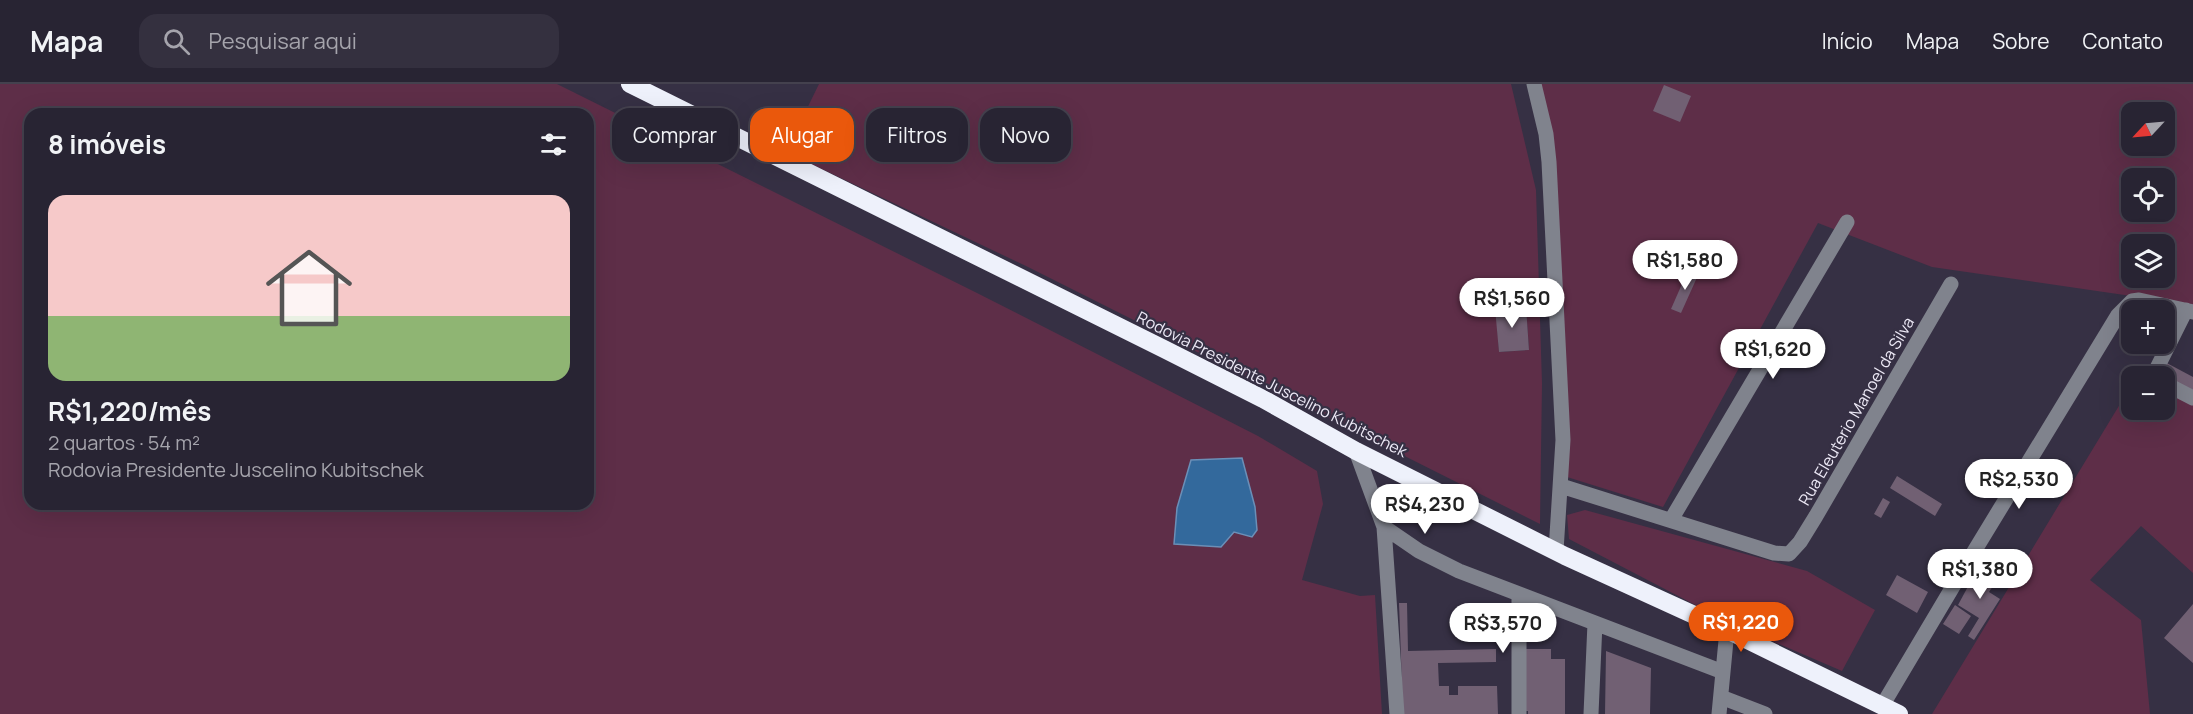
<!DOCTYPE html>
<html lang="pt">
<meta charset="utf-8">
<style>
body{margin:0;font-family:Manrope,sans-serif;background:#34303f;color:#f1f3f6;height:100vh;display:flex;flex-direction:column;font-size:22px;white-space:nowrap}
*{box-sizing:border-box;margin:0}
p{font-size:20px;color:#a5a4ac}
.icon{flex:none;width:33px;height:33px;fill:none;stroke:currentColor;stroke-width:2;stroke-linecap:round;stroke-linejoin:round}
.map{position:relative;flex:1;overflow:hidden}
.details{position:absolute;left:24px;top:24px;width:570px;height:402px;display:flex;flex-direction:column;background:#282433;border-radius:18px;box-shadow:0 6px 24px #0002,0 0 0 2px #44414e}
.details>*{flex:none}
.guide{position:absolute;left:612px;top:24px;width:570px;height:54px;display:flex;gap:12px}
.needle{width:39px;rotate:244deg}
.fabs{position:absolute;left:2121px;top:18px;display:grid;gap:12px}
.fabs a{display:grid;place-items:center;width:54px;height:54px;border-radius:12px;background:#282433;box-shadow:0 6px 24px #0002,0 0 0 2px #44414e;font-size:30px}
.price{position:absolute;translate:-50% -51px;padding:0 14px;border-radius:21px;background:#fff;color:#222;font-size:20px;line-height:39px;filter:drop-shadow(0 2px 3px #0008)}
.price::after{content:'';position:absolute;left:50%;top:36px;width:18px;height:14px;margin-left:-9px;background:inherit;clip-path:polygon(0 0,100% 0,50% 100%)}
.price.active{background:#ea580c;color:#fff}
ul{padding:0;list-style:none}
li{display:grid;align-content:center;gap:12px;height:318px;padding:0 24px}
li+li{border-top:2px solid #44414e}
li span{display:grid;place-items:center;height:186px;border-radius:18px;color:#555}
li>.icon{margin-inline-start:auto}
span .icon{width:108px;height:108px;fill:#fffc;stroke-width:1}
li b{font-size:26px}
h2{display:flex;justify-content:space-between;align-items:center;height:72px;padding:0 24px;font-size:26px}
.pill{padding:0 21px;border-radius:18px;background:#282433;box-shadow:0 6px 24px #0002,0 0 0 2px #44414e;font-size:21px;line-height:54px}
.pill.active{background:#ea580c;color:#fff}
header{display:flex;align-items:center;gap:36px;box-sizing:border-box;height:84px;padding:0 30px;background:#282433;border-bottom:2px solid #44414e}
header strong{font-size:28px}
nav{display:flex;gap:33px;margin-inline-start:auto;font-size:21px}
.search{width:420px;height:54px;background:#34303f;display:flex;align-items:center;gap:15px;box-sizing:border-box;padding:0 21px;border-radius:18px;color:#a5a4ac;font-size:22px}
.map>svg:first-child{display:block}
</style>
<header>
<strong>Mapa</strong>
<div class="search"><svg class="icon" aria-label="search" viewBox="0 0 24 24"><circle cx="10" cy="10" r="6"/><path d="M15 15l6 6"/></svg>Pesquisar aqui</div>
<nav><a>Início</a><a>Mapa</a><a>Sobre</a><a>Contato</a></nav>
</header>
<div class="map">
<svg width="2193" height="630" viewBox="0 0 2193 630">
<rect width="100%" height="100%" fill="#363044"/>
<path fill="#5e2e48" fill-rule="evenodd" d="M0,0H557L977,209L1258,352L1317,387L1323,420L1302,496L1360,512L1375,511L1382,630H0ZM30,30H588V420H30Z
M819,0H1511L1536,106L1542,299L1540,440L1028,183L803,76L794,65V51ZM1526,222L1529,266L1499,268L1496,224Z
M1539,0H2193V221L1932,183L1818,139L1663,423L1567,393ZM2132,28H2164V62H2132ZM2132,94H2164V128H2132ZM2132,160H2164V194H2132Z
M2131,302L2132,326H2164L2165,304L2193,320V489L2141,442L2090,496L2141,536L2150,630H1932Z
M1585,426L1807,487L1875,526L1842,587L1730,539L1569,455L1567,431Z"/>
<path fill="#33699c" stroke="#6b8fb7" stroke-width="1.5" d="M1242,374L1255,423L1257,446L1252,453L1234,448L1221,463L1174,460L1177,424L1191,376Z"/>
<path fill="#716073" d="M1664,1L1691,12L1680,38L1653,27Z
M1689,184L1699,189L1681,229L1671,225Z
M1526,222L1529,266L1499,268L1495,224Z
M2163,277L2193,293V307L2158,292Z
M1897,392L1942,420L1935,432L1890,404Z
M1883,414L1890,418L1881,434L1874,430Z
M1978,484L1997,496L1989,508L2000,515L1974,556L1968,552L1979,534L1958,521Z
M1897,491L1928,508L1917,529L1886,511Z
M1399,519H1407L1408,567L1496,565V578L1438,579L1439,602H1449V611H1458V602H1497L1498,630H1403Z
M2193,520V579L2164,554Z
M1955,521L1971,532L1959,550L1943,540Z
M1521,565H1551V575H1565V630H1528V627H1521Z
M1606,567L1651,584L1650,630H1605Z"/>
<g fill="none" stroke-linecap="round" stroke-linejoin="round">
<path stroke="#80838d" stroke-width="15" d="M1534,0L1546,50L1549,78L1563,356L1556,467
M2155,292L2157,284L2186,226
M2164,299L2193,314
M1356,367L1384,443L1419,467L1459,487L1723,588
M1561,402L1774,469L1789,470L1800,458L1816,432L1951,200
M1671,436L1847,138
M1384,443L1397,630
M1519,510V630
M1721,613L1765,630
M1882,622L1961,489L2118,231L2132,217L2139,216L2193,228
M1591,630L1595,539
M1719,630L1727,546"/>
<path stroke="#eef1fb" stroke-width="18" d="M630,0L1164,265L1263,315L1356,367L1565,472L1727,546L1899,630"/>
</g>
<g text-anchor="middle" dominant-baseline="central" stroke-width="4.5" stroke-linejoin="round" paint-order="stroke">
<g font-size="16" fill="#ede9f6" stroke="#363044">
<text transform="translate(1272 300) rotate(27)">Rodovia Presidente Juscelino Kubitschek</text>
<text transform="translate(1856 327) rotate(-60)">Rua Eleuterio Manoel da Silva</text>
</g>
</g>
</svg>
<div class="fabs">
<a><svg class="needle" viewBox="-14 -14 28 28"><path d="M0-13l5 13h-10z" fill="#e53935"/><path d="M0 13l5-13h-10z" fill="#a5a4ac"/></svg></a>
<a><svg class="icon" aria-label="locate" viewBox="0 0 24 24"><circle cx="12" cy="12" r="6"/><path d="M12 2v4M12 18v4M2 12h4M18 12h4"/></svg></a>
<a><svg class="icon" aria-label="layers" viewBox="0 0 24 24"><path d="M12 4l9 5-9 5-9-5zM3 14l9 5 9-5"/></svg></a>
<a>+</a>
<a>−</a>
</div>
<b class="price" style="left:1685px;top:207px">R$1,580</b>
<b class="price" style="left:1512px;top:245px">R$1,560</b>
<b class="price" style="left:1773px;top:296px">R$1,620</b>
<b class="price" style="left:2019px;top:426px">R$2,530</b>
<b class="price" style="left:1425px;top:451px">R$4,230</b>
<b class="price" style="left:1980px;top:516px">R$1,380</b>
<b class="price active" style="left:1741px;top:569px">R$1,220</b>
<b class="price" style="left:1503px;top:570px">R$3,570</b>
<div class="guide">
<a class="pill">Comprar</a>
<a class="pill active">Alugar</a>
<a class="pill">Filtros</a>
<a class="pill">Novo</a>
</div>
<section class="details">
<h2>8 imóveis<svg class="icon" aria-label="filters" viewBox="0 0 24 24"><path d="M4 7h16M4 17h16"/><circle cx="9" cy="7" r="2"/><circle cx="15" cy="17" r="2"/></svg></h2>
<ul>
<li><span style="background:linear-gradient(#f6c9c9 65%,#8fb573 0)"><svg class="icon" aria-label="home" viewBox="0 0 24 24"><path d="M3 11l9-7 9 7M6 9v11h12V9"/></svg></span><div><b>R$1,220/mês</b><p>2 quartos · 54 m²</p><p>Rodovia Presidente Juscelino Kubitschek</p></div></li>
</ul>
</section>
</div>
